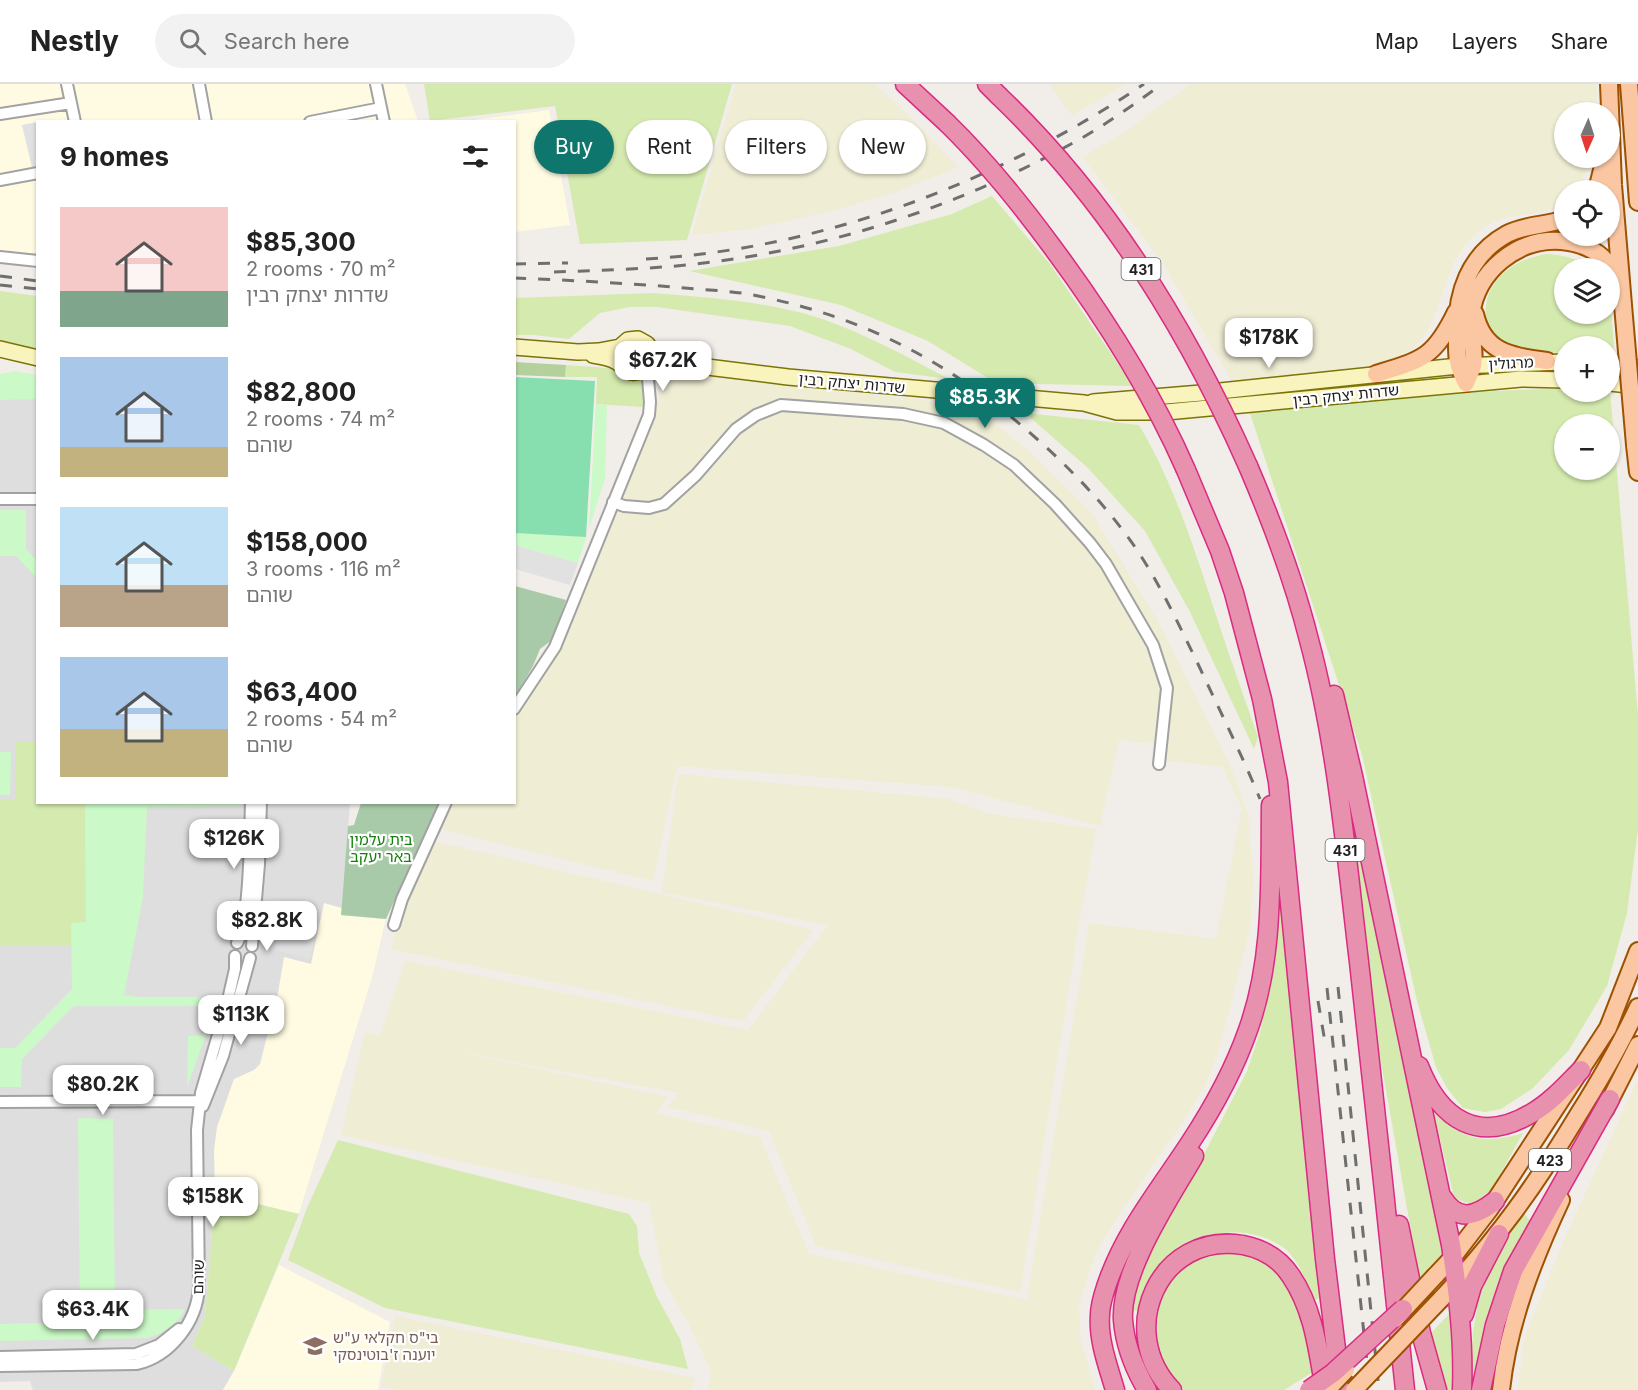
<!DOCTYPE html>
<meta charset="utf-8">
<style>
body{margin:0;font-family:Inter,"Noto Sans Hebrew",sans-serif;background:#f2f2f2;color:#222;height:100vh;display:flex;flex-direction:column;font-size:22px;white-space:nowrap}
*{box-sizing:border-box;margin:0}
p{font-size:20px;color:#767676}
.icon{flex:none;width:33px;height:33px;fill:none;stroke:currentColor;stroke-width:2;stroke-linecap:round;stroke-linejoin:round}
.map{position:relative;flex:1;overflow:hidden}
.details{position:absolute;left:36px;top:36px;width:480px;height:684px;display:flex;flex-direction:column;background:#fff;border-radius:0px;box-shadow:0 2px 4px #0004}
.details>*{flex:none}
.banner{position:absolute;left:534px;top:36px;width:570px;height:54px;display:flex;gap:12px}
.needle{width:39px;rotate:183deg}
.fabs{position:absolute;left:1554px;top:18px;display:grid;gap:12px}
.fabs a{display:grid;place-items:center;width:66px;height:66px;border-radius:50%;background:#fff;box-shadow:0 2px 4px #0004;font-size:30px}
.price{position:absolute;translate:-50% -51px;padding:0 14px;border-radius:12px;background:#fff;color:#222;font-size:20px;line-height:39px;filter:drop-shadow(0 2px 3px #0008)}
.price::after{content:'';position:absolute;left:50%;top:36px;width:18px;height:14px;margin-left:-9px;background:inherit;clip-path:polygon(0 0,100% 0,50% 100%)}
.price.active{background:#0f766e;color:#fff}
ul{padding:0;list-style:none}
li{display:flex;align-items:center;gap:18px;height:150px;padding:0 24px}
li span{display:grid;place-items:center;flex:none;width:168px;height:120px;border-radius:0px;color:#555}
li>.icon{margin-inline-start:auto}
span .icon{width:72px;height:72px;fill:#fffc;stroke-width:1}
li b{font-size:26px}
h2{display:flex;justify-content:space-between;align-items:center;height:72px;padding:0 24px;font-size:26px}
.pill{padding:0 21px;border-radius:27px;background:#fff;box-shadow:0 2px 4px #0004;font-size:21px;line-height:54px}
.pill.active{background:#0f766e;color:#fff}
header{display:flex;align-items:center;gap:36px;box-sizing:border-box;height:84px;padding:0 30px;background:#fff;border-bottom:2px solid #e0e0e0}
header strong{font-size:28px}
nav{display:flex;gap:33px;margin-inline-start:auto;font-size:21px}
.search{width:420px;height:54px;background:#f2f2f2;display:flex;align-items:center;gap:15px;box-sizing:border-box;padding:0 21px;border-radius:33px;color:#767676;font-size:22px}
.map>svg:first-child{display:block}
</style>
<header>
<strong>Nestly</strong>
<div class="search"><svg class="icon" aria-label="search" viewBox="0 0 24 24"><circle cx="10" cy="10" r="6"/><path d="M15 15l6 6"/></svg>Search here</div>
<nav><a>Map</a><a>Layers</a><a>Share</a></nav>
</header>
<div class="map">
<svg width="1638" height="1306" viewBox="0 0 1638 1306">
<rect width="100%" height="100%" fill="#f1ede8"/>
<path fill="#dfdede" d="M0,292L37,298L38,718L350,719L341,831L386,835L373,891L299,1130L215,1110L205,1232L192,1262L234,1287L223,1306H33L30,1297L0,1298Z"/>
<path fill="#fffbe3" d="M0,0H405L418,37L38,38L37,180L0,176Z
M549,26L570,141L515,148L514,38L466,37Z
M324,819L342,824L341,831L386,835L373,891L299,1130L215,1110L214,1066L217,1043L234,995L254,986L260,980L278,909L284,873L311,880Z
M279,1181L390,1238L378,1306H223L234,1287Z"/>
<path fill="#efedd4" d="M736,0H875L915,38L958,83L898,107L839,125L752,145L692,151Z
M1049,0H1126L1072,31Z
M1190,0H1597V15L1596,28H1564V74H1590L1582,99L1578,106H1564V119L1561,122L1546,127L1503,134L1483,143L1467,158L1454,178L1430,243L1420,257L1408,268L1370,283L1232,297L1163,179L1083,73L1126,47Z
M663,287L975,322L1034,372L1091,428L1159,539L1231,683L1248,731L1253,793L1250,845L1218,969L1205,1001L1181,1041L1121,1127L1095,1170L1087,1195L1079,1221L1080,1254L1095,1306H708L711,1288L690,1242L664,1197L649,1119L341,1051L365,949L380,952L405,877L748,946L828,841L662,808L678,690L948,715L990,730L1096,745L1080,834L1020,1208L816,1162L769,1047L668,1023L679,1009L439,964L669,1013L656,1029L760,1053L809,1170L1027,1216L1089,839L1216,855L1242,724L1222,683L1156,675V660L1119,656L1100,742L952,703L677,682L653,797L441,745L452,719L514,718L515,620L536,593L591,474L661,309Z
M429,756L813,846L743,937L391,865L405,807Z
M1638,995V1306H1518L1524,1255L1564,1156Z
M395,1232L695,1294L692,1306H400L381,1302Z"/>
<path fill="#d5eaaf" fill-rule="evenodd" d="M424,0H732L687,156L580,160L555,22L430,37Z
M992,112L1050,180L1133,302L996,299L928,257L841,221L689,187L839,162L952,130Z
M1547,170C1565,171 1577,175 1591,184H1564V230H1610V214L1615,274H1610V262H1564V270C1544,267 1504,266 1491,249C1485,242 1485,231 1486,222C1490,191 1519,174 1547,170Z
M0,207L37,212V270L0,262Z
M654,209C701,213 748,216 794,227C848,240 900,269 949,295L895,288L851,265L790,242L657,223H629L600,229L569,255L534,251H515V214Z
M566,281L651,287L648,309L642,323L596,320L597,293H565Z
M1564,305V308L1610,307L1638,632V745L1627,829L1607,902L1569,966L1533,1004L1501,1025L1485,1028L1463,1024L1447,1004L1436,983L1417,917L1362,671L1250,329C1354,318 1459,306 1564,305ZM1564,340H1610V386H1564Z
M1025,329L1139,341C1176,403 1196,471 1219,540C1231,578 1245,615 1258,653L1254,665L1190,528L1145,447L1088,384Z
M15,657H37L38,718L85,719L86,839H71V861H0V715H15Z
M1350,753H1359L1394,933L1446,1170L1420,1197L1371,922Z
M1286,823L1323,1213L1314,1216C1307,1199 1299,1176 1284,1164C1246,1137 1192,1146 1162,1181C1152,1193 1147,1212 1140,1227L1128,1226L1134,1203L1152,1165L1185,1107L1247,987L1261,945L1268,907L1275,824Z
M1434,1030C1467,1056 1482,1061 1523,1049L1488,1112L1477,1120L1464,1118L1454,1113Z
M338,1056L629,1130L637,1142L639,1169L657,1213L680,1255L688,1285L385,1224L288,1176L307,1124Z
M215,1110L299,1130L234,1287L192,1262L205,1232Z
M1523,1128L1531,1138L1477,1300L1470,1299L1473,1248L1481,1198Z
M1217,1168C1294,1169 1300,1226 1313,1288L1284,1306H1184C1172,1294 1162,1281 1157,1263C1149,1231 1164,1191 1195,1176C1202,1173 1210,1171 1217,1168Z
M1453,1226L1454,1306H1445L1431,1249Z"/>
<path fill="#b4d09d" d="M515,278L566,281L565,293L515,291Z"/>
<path fill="#a9caa9" d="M515,502L566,516L552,556L540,565L533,582L515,613Z
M361,719H439L386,835L341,831L348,742L354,741Z"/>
<path fill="#cbf9c7" d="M15,287L37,291V315L0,316V290Z
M596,320L607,321L605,394L589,445Z
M0,426H26V465L37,477V494L16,472H0Z
M515,449L586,453L578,479L515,461Z
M0,668H11L10,711H0Z
M85,719H241V722L147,723L143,813L124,911L140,913H220L187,1003L188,952L203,951V922H74L22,975L21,1003H0V964H15L72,905L71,839L86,838Z
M78,1034L113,1035L115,1226L185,1225C178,1240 163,1249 148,1254L0,1257V1240L80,1238Z"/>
<path fill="#87dfaf" d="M515,293L595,297L586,453L515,449Z"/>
<path fill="#e1e1e1" d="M37,38V83L32,84L22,41Z
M514,461L578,479L570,501L515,485Z
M263,813L320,823L310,875L264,863L258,852Z"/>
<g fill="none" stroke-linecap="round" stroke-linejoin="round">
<g stroke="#a2a2a2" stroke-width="14">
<path id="street" d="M67,0L75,38
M199,0L206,38
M376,0L384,38
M0,30L71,19
M310,38L381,24
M0,96L38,89
M0,173L38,177
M0,415H38
M613,418L624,422L649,424L664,420L696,391L736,345L756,331L781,321L903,330L944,339L984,361L1014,381L1055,420L1090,459L1106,480L1153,561L1167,604L1159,680
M514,625L555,563L649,331L650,318L647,283
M394,841L402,815L446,718
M237,859C250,837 250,748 251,718
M252,862L259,780L261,718
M0,1018L205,1017
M203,1022L223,972L250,874
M0,1273L136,1270L159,1261L179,1245
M0,1282L137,1280C171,1272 197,1238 199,1203L197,1046L201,1009L227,920L235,885V872"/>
</g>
<g stroke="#7a7506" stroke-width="18">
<path id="secondary" d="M514,263L578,268L599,267L620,263L628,256L638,255L647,260L650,265L675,276
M0,265L38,274
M593,271C600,272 611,274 617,278C619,279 623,283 625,285C636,293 649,285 651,272
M648,281L683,280L788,293L1084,319L1117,328H1166L1521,295L1564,296
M1610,281L1638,284
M1610,299L1638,302
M1093,318L1201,309L1458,282L1564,278"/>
</g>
<g stroke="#9d5101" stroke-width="20">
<path id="primary" d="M1609,0L1613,101L1623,221
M1629,0L1638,118
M1597,106L1605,74
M1475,230C1484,270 1513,272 1547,277
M1376,290C1422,276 1434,274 1456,228
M1466,299C1468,294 1471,288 1473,282C1476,266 1469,248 1471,231C1477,187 1517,154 1561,157C1592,160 1608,173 1621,200
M1466,299C1456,279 1457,273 1457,251C1456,209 1469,171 1507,150C1526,140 1546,142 1564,135
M1635,361L1638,388
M1605,1026L1638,961
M1435,1192L1452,1174L1489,1126L1608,944L1638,867
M1441,1215C1496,1157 1537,1099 1578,1031C1600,996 1621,960 1638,923
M1501,1306C1508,1240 1533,1176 1561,1116"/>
</g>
<g stroke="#da2a82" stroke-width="21">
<path id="highway" d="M905,0L947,39
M987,0L999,12
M1248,382C1272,438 1294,496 1309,556C1337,660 1346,770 1359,878C1375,1021 1390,1163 1405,1306
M1186,386L1220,467L1234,509L1262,615L1278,698L1325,1175L1341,1306
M1334,611L1353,692L1451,1161C1458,1209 1464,1257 1462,1306
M1419,982C1440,1036 1479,1061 1532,1029C1551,1018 1566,1001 1581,986
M1442,1113C1457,1138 1475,1133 1495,1117
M1399,1141L1421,1249L1437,1306
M1464,1230L1472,1202L1499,1150
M1115,1306C1108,1282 1098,1256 1100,1231C1100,1220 1104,1209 1107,1200C1125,1147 1160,1105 1190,1059C1213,1024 1234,986 1248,946C1274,874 1270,796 1271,721
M1147,1306C1134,1284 1125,1262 1123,1236C1120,1187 1170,1114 1194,1072
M1172,1306C1115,1247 1159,1147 1243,1161C1263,1165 1280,1175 1291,1192C1314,1226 1318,1267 1325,1306
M1481,1306L1495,1241L1513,1187L1610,1015"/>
</g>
<use href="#street" stroke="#fff" stroke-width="10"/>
<use href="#secondary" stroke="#f9f3be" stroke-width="15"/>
<use href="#primary" stroke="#fbc7a3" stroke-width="16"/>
<use href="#highway" stroke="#e791ae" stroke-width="18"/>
<path stroke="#6f6f6f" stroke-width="3" stroke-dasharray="12 12" stroke-linecap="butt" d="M646,175C823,165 998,98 1144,0
M514,180L568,179
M554,188C606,186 660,185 712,178C838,162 960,121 1071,60C1103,43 1133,21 1162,0
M0,192L38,197
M514,194C568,196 621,199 673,203C701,206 730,206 758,212C868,234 954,281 1037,355C1074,388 1109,425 1137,466C1161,502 1179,541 1198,580C1219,625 1241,669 1260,715
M0,201L38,205
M1338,903L1379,1306
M1327,904L1370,1306
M1318,917L1325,958"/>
<g stroke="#9d5101" stroke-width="20" stroke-linecap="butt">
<path id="primary-bridge" d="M1623,221L1635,361
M1395,1235L1435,1192
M1327,1306L1346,1286
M1354,1306L1441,1215"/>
</g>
<g stroke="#da2a82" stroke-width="21" stroke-linecap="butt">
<path id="highway-bridge" d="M999,12C1107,115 1188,247 1248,382
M947,39C985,76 1019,118 1050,160C1103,231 1151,306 1186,386
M1309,1306L1333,1289L1403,1225"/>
</g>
<use href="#primary-bridge" stroke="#fbc7a3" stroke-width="16"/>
<use href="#highway-bridge" stroke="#e791ae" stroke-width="18"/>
</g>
<defs>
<g id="school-bare" transform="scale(1.8)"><path d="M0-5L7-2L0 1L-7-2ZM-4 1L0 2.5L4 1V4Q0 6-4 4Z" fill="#8d6e63" stroke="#fff" stroke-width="2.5" paint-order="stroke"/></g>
</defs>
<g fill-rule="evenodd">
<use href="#school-bare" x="315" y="1262"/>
</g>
<g text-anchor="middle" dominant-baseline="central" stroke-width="4.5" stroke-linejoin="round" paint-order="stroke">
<g fill="#fff" stroke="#646464" stroke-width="1.5">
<rect x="1121.5" y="174" width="39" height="22" rx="4.5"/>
<rect x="1325.5" y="755" width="39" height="22" rx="4.5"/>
<rect x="1529" y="1065" width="42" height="22" rx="4.5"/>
</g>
<g font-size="14" font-weight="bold" fill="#212121">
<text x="1141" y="185">431</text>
<text x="1345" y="766">431</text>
<text x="1550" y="1076">423</text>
</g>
<g font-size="15" fill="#212121" stroke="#fff">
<text transform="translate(1511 279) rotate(-3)">מרגולין</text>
<text transform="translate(852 299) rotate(5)">שדרות יצחק רבין</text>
<text transform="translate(1346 311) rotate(-6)">שדרות יצחק רבין</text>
<text transform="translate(198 1193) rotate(-88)">שוהם</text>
</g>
<g font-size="15" fill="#15810d" stroke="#fff">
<text x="381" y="755">בית עלמין<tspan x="381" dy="17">באר יעקב</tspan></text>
</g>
<g font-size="15" fill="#785e54" stroke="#fff" text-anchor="start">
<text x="333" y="1253">בי"ס חקלאי ע"ש<tspan x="333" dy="17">יוענה ז'בוטינסקי</tspan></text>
</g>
</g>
</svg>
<div class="fabs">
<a><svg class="needle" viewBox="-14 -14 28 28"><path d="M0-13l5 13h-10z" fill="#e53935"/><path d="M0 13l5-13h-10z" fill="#767676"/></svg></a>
<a><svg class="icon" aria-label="locate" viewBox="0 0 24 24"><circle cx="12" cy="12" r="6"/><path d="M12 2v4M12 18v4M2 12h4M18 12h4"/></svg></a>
<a><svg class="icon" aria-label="layers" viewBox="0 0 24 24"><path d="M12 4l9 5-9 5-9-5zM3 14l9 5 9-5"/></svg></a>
<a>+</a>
<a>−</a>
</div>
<b class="price" style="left:1269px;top:285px">$178K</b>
<b class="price" style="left:663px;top:308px">$67.2K</b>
<b class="price active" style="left:985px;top:345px">$85.3K</b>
<b class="price" style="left:234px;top:786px">$126K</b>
<b class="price" style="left:267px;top:868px">$82.8K</b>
<b class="price" style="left:241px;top:962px">$113K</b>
<b class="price" style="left:103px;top:1032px">$80.2K</b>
<b class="price" style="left:213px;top:1144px">$158K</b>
<b class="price" style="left:93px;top:1257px">$63.4K</b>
<div class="banner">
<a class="pill active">Buy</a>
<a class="pill">Rent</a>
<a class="pill">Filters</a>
<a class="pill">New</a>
</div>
<section class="details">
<h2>9 homes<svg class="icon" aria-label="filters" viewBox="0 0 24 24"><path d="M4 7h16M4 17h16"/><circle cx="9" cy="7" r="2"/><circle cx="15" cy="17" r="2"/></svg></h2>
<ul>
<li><span style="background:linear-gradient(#f6c9c9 70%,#7fa58c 0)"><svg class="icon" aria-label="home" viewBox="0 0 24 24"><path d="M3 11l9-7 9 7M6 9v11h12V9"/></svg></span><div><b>$85,300</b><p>2 rooms · 70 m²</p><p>שדרות יצחק רבין</p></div></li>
<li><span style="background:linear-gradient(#a9c7e8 75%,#c2b280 0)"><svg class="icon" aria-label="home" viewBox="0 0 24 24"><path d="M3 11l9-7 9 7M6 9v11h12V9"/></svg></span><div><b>$82,800</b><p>2 rooms · 74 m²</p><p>שוהם</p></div></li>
<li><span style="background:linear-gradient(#bfe0f5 65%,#b9a48a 0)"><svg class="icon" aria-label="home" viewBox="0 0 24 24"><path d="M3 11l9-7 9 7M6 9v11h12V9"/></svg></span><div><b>$158,000</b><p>3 rooms · 116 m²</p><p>שוהם</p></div></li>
<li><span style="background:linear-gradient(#a9c7e8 60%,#c2b280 0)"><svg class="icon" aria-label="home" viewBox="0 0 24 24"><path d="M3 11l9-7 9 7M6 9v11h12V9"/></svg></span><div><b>$63,400</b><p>2 rooms · 54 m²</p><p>שוהם</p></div></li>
</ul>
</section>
</div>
